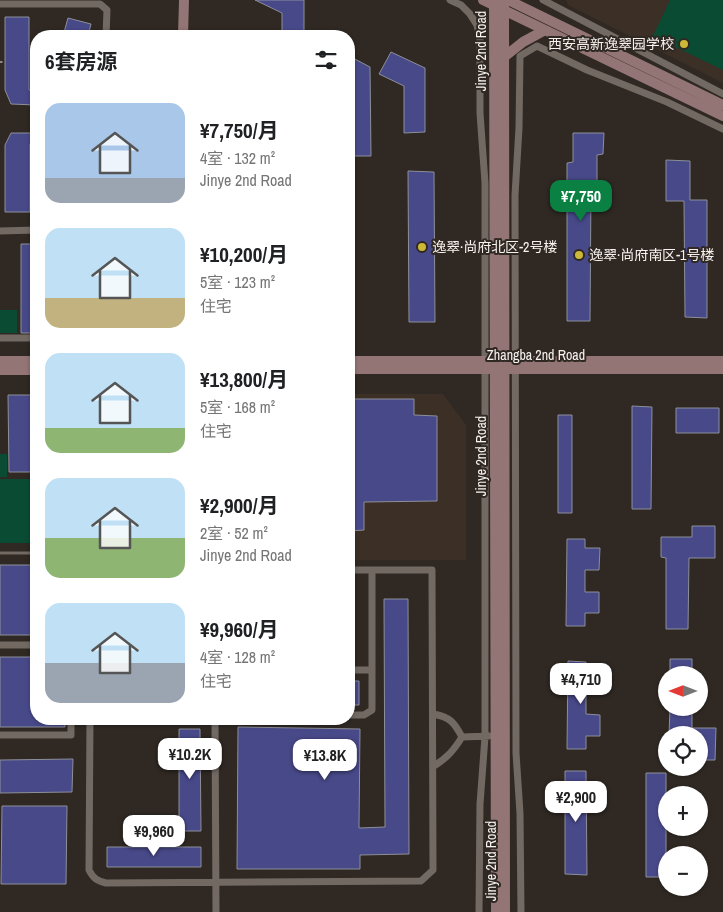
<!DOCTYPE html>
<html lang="zh">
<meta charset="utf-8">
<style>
body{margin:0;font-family:"Archivo Narrow","Noto Sans SC",sans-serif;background:#f6f6f6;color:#202124;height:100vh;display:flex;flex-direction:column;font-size:19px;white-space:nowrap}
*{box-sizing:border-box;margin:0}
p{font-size:16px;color:#757577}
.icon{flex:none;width:28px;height:28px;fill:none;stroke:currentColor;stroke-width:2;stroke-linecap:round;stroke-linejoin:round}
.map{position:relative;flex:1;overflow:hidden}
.panel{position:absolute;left:30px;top:30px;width:325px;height:695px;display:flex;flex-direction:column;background:#fff;border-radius:20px;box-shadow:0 1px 4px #0004}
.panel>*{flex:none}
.needle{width:32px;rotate:270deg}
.buttons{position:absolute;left:658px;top:666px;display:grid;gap:10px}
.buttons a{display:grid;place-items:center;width:50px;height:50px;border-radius:50%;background:#fff;box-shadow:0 1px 4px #0004;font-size:25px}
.price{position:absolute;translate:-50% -42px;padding:0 11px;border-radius:10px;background:#fff;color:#222;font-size:16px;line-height:32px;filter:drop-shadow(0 1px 2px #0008)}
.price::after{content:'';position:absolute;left:50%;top:30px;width:15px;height:11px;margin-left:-8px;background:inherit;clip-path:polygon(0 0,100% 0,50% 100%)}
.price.selected{background:#0b8043;color:#fff}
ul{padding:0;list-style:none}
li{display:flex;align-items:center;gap:15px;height:125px;padding:0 15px}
li span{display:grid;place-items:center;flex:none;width:140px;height:100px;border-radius:15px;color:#555}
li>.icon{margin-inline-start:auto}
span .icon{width:60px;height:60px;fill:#fffc;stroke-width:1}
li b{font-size:21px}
h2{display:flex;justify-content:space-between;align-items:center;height:60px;padding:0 15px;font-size:21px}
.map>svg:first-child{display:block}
</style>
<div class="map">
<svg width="723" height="912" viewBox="0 0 723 912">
<rect width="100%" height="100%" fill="#2f2823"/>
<path fill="#3c2f26" d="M566,0H723V83L568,5Z
M349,394H443L466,425V560H349Z"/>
<path fill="#094c33" d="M670,0H723V70L653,36Z
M0,310H17V333H0Z
M0,454H7V477H0Z
M0,479H36V543H0Z"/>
<path fill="#484989" stroke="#8d8f99" d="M255,0H304V36H282V13Z
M5,17H29V90H36V105L11,104L5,90Z
M68,18L91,24L88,36H63Z
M391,52L425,68V132L404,133V86L379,74Z
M349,56L370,67L371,156H349Z
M11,133H36V144H30V212H5V145Z
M573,133H604L603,154L597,155V189H591L590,321H567V163L573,162Z
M666,160L690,161V200H707V318L685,317L684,201H666Z
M408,171L434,172L435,322H409Z
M21,244H36V333H21Z
M8,395H36V472H9Z
M349,399H414V415L437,416V501L364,502V530L349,531Z
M632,406L652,407L651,509H632Z
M676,408H719V433H676Z
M558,415H572V513H558Z
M692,526H715V558H689L688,629H666V558L661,557V537H692Z
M567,539H585V548H600L599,570H585V592H599V613H585V626H566Z
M0,565H36V635H0Z
M384,599H408L409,854L360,855V869H237L238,727L360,729L359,828L385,827Z
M0,657H36V719H65V727H0Z
M670,659H692V675H670Z
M568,661L586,662V670L600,671V693H586V714L600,715V736H586V749H567Z
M349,681H359V705H349Z
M670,708H692V728H716L715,760H699V735H669Z
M179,729H200L201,831H179Z
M73,759L72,792L0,793V760Z
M565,771H586L587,875L565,874Z
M646,773H666V877H646Z
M2,806H67L66,884H1Z
M107,847H201V867H107Z"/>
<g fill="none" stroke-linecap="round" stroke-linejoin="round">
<path stroke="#8f8985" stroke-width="2" stroke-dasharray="2.5 4" stroke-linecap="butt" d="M0,62H5"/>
<path stroke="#726963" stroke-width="3" d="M0,553H36"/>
<path stroke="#726963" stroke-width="7" d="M450,0L461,5L470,14L477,25L480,39V113L485,183V737L480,804L479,912
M543,0L723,94
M0,4H100L107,10L106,36
M0,231L36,230
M0,338H36
M0,645H36
M349,670H372
M433,714C450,717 454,722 462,737
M349,715H364L372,710V570
M90,719L89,870C93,878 97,881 106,883L421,881L433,870L432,570H349
M215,719L216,912
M0,735H71V719
M462,737L489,736
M434,766C447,758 454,750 462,737
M521,912L520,813L516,753L515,195L519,128L520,56L537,46L587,70L667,102L723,129"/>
<path stroke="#927574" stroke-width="10" d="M483,0L723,116
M494,0L496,912
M504,0L505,912
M508,0L723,105
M183,36L184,0
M504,57L523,42L545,30
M0,361H36
M349,361H723
M349,369H723
M0,370H36"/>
</g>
<g fill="#cdb938" stroke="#2f2823" stroke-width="2">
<circle cx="684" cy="44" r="5"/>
<circle cx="422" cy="247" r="5"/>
<circle cx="579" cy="255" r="5"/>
</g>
<g text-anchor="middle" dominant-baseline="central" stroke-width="4" stroke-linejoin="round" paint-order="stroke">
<g font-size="14" fill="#f7f2ef" stroke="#2f2823" text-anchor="start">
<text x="674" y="44" text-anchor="end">西安高新逸翠园学校</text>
<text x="432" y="247">逸翠·尚府北区-2号楼</text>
<text x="589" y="255">逸翠·尚府南区-1号楼</text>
</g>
<g font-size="14" fill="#f7f2ef" stroke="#2f2823">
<text transform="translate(481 51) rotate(-90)">Jinye 2nd Road</text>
<text x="536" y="355">Zhangba 2nd Road</text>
<text transform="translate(481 456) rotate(-90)">Jinye 2nd Road</text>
<text transform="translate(491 861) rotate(-90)">Jinye 2nd Road</text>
</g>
</g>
</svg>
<div class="buttons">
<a><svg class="needle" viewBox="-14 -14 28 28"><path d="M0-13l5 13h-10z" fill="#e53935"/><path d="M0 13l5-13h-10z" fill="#757577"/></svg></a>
<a><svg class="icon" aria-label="locate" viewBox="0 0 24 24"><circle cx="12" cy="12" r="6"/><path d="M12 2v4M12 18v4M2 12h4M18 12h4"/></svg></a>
<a>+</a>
<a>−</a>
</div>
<b class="price selected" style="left:581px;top:222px">¥7,750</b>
<b class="price" style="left:581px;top:705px">¥4,710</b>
<b class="price" style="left:190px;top:780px">¥10.2K</b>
<b class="price" style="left:325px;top:781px">¥13.8K</b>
<b class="price" style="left:576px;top:823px">¥2,900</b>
<b class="price" style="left:154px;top:857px">¥9,960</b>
<section class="panel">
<h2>6套房源<svg class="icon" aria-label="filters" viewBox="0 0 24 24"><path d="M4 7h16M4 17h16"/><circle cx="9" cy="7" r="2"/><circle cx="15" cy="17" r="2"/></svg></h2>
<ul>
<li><span style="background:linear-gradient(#a9c7e8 75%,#9aa5b1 0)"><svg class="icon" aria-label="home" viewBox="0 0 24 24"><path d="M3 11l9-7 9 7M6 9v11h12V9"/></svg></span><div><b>¥7,750/月</b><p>4室 · 132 m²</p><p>Jinye 2nd Road</p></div></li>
<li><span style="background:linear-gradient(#bfe0f5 70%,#c2b280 0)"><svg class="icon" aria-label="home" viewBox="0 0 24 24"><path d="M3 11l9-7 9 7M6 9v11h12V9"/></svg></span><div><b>¥10,200/月</b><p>5室 · 123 m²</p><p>住宅</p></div></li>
<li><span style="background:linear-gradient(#bfe0f5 75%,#8fb573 0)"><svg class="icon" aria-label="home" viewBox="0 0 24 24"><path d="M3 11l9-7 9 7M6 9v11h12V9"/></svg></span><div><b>¥13,800/月</b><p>5室 · 168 m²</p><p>住宅</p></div></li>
<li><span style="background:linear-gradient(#bfe0f5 60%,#8fb573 0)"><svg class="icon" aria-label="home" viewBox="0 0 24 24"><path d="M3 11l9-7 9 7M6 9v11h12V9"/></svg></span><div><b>¥2,900/月</b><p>2室 · 52 m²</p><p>Jinye 2nd Road</p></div></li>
<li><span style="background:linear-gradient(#bfe0f5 60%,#9aa5b1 0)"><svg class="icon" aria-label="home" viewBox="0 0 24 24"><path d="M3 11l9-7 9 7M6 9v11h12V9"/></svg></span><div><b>¥9,960/月</b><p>4室 · 128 m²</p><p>住宅</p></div></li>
</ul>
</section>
</div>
